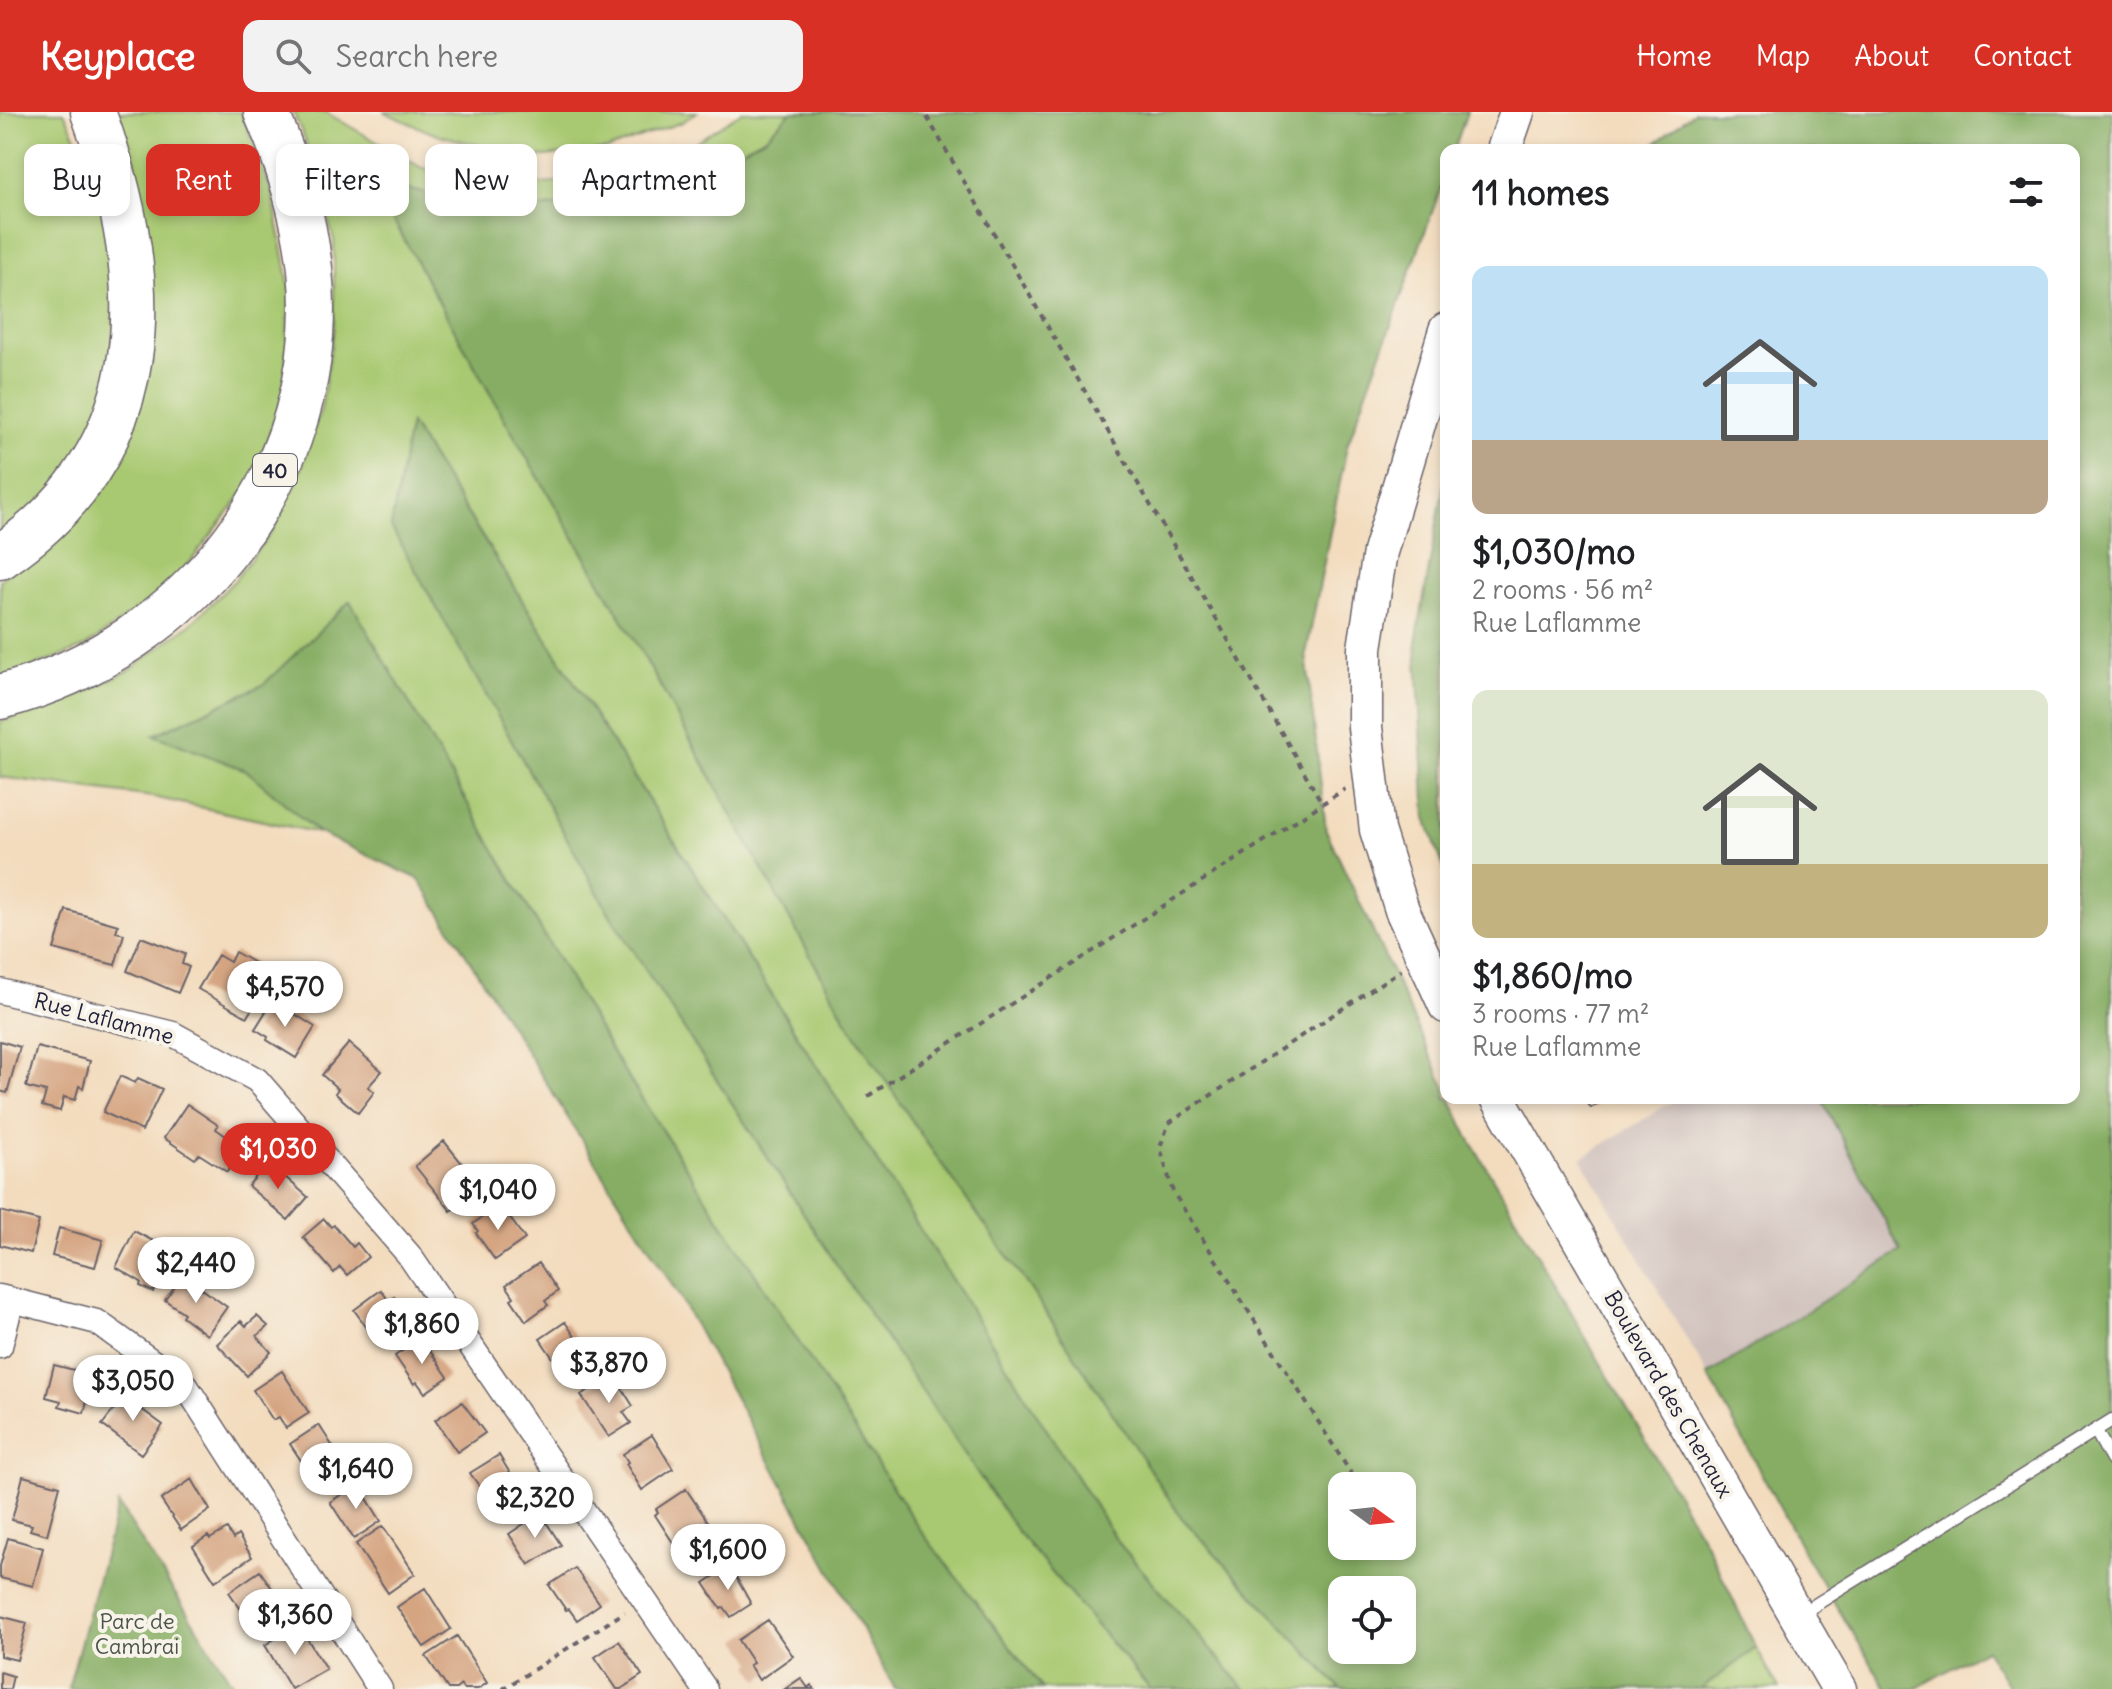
<!DOCTYPE html>
<meta charset="utf-8">
<style>
body{margin:0;font-family:Delius,sans-serif;background:#f2f2f2;color:#202124;height:100vh;display:flex;flex-direction:column;font-size:30px;white-space:nowrap}
*{box-sizing:border-box;margin:0}
p{font-size:26px;color:#757577}
.icon{flex:none;width:44px;height:44px;fill:none;stroke:currentColor;stroke-width:2;stroke-linecap:round;stroke-linejoin:round}
.map{position:relative;flex:1;overflow:hidden}
.sheet{position:absolute;left:1440px;top:32px;width:640px;height:960px;display:flex;flex-direction:column;background:#fff;border-radius:16px;box-shadow:0 4px 12px #0003}
.sheet>*{flex:none}
.banner{position:absolute;left:24px;top:32px;width:760px;height:72px;display:flex;gap:16px}
.needle{width:52px;rotate:105deg}
.buttons{position:absolute;left:1328px;top:1360px;display:grid;gap:16px}
.buttons a{display:grid;place-items:center;width:88px;height:88px;border-radius:16px;background:#fff;box-shadow:0 4px 12px #0003;font-size:40px}
.price{position:absolute;translate:-50% -68px;padding:0 18px;border-radius:28px;background:#fff;color:#222;font-size:26px;line-height:52px;filter:drop-shadow(0 2px 4px #0008)}
.price::after{content:'';position:absolute;left:50%;top:48px;width:24px;height:18px;margin-left:-12px;background:inherit;clip-path:polygon(0 0,100% 0,50% 100%)}
.price.active{background:#d93025;color:#fff}
ul{padding:0;list-style:none}
li{display:grid;align-content:center;gap:16px;height:424px;padding:0 32px}
li span{display:grid;place-items:center;height:248px;border-radius:16px;color:#555}
li>.icon{margin-inline-start:auto}
span .icon{width:144px;height:144px;fill:#fffc;stroke-width:1}
li b{font-size:34px}
h2{display:flex;justify-content:space-between;align-items:center;height:96px;padding:0 32px;font-size:34px}
.pill{padding:0 28px;border-radius:16px;background:#fff;box-shadow:0 4px 12px #0003;font-size:28px;line-height:72px}
.pill.active{background:#d93025;color:#fff}
header{display:flex;align-items:center;gap:48px;box-sizing:border-box;height:112px;padding:0 40px;background:#d93025;color:#fff}
header strong{font-size:38px}
nav{display:flex;gap:44px;margin-inline-start:auto;font-size:28px}
.search{width:560px;height:72px;background:#f2f2f2;display:flex;align-items:center;gap:20px;box-sizing:border-box;padding:0 28px;border-radius:16px;color:#757577;font-size:30px}
.map>svg:first-child{display:block}
</style>
<header>
<strong>Keyplace</strong>
<div class="search"><svg class="icon" aria-label="search" viewBox="0 0 24 24"><circle cx="10" cy="10" r="6"/><path d="M15 15l6 6"/></svg>Search here</div>
<nav><a>Home</a><a>Map</a><a>About</a><a>Contact</a></nav>
</header>
<div class="map">
<svg width="2112" height="1577" viewBox="0 0 2112 1577">
<rect width="100%" height="100%" fill="#f7f3e8"/>
<filter id="ink" filterUnits="userSpaceOnUse"><feTurbulence type="fractalNoise" baseFrequency=".0125" numOctaves="2"/><feDisplacementMap in="SourceGraphic" scale="16" xChannelSelector="R" yChannelSelector="G"/><feConvolveMatrix kernelMatrix="1 2 1 2 8 2 1 2 1" color-interpolation-filters="sRGB"/></filter>
<filter id="wash" filterUnits="userSpaceOnUse"><feTurbulence type="fractalNoise" baseFrequency=".006" numOctaves="4" result="noise"/><feDisplacementMap in="SourceGraphic" scale="32" xChannelSelector="R" yChannelSelector="G"/><feGaussianBlur stdDeviation="1.8" result="paint"/><feColorMatrix in="noise" values="0 0 0 0 0 0 0 0 0 0 0 0 0 0 0 0 0 1.4 0 .05"/><feComposite in="paint" operator="in"/></filter>
<g filter="url(#wash)">
<rect width="100%" height="100%" fill="#f3dcbe"/>
<path fill="#cfc0bb" d="M1678,986H1821L1902,1139L1708,1263L1581,1046Z"/>
<path fill="#a8c971" stroke="#657656" stroke-width="2" d="M0,0H64L98,71L120,188L110,289L56,381L0,421Z
M111,0H241L272,81L290,178L284,282L253,369L173,472L85,535L0,567V468L58,422L118,351L151,244Z
M293,0H325L422,56L507,75L589,68L660,53L742,0H791L766,25L655,83L501,100L372,69L502,303L642,541L846,908L926,1030L1029,1175L1181,1405L1341,1577H1245L1117,1429L411,312L392,415L612,806L848,1170L1017,1419L1150,1577H1043L920,1418L618,950L350,490L263,573L154,623L246,658L319,721L153,685L0,665V610L68,589L128,559L193,510L234,469L272,419L296,371L321,297L334,216V128L305,27Z
M384,0H697L682,10L609,37L527,46L432,21Z
M1756,1536L1779,1577H1701Z"/>
<path fill="#86ad63" stroke="#54684f" stroke-width="2" fill-rule="evenodd" d="M791,0H1467L1454,38H1446V62L1347,334L1306,542L1326,718L1446,977V986H1450L1468,1024L1709,1437L1756,1536L1701,1577H1341L1181,1405L1029,1175L926,1030L846,908L642,541L502,303L371,68L501,100L655,83L766,25ZM1342,1374H1402V1434H1342ZM1342,1478H1402V1538H1342Z
M1694,0H2112V1577H2010L1985,1537L1915,1577H1887L1807,1446L1708,1263L1901,1139L1821,986H2074V38H1647Z
M410,311L1117,1429L1245,1577H1150L1017,1419L848,1170L612,806L391,415Z
M1446,360V762L1426,706L1416,530Z
M350,489L618,950L920,1418L1043,1577H895L679,1184L419,767L319,721L246,658L154,623L263,573Z
M118,1392L236,1577H68Z"/>
<g id="blocks">
<path fill="#d5a582" d="M66,798L118,813L116,820L124,822L115,853L54,837Z
M141,825L185,842L182,852L189,855L178,881L127,859Z
M235,840L258,853L251,864L266,873L247,905L198,877L218,843L230,850Z
M273,888L315,915L296,946L267,928L268,925L255,917Z
M0,929L20,935L7,981L0,979Z
M349,931L382,959L368,975L374,980L358,1001L335,981L338,977L322,963Z
M37,935L90,949L83,976L79,974L75,988L64,985L60,999L42,994L46,980L26,975Z
M120,964L135,971L138,966L162,977L142,1019L103,1000Z
M1584,986H1607L1591,996Z
M187,992L218,1013L216,1017L243,1036L227,1060L199,1042L195,1047L164,1026Z
M444,1029L477,1070L470,1075L474,1080L451,1099L415,1054Z
M268,1050L308,1085L288,1108L248,1074Z
M500,1092L525,1127L495,1148L476,1121L478,1119L473,1112Z
M0,1099L39,1109L31,1141L0,1133Z
M324,1107L331,1115L334,1113L353,1135L357,1131L368,1145L347,1163L340,1155L334,1161L303,1125Z
M59,1116L103,1128L95,1155L52,1144Z
M134,1119L161,1133L153,1148L166,1154L153,1180L140,1174L141,1170L116,1155Z
M539,1151L558,1179L545,1189L548,1193L526,1209L511,1187L514,1185L506,1173Z
M183,1163L227,1195L207,1223L182,1204L184,1201L165,1188Z
M381,1178L389,1189L394,1185L402,1196L398,1199L407,1212L379,1232L354,1198Z
M257,1204L268,1214L257,1224L271,1240L247,1264L217,1232L241,1209L246,1214Z
M565,1210L590,1246L565,1264L540,1227Z
M421,1226L448,1265L425,1281L417,1270L414,1272L395,1244Z
M54,1253L94,1263L84,1301L59,1294L61,1289L46,1285Z
M282,1259L309,1301L286,1316L279,1305L273,1308L253,1278Z
M613,1262L633,1294L623,1300L631,1311L609,1325L581,1283Z
M128,1279L144,1291L140,1296L163,1313L141,1342L102,1313Z
M462,1290L485,1321L457,1340L435,1308Z
M319,1313L342,1349L314,1368L290,1332Z
M652,1323L673,1357L642,1378L626,1352L628,1350L623,1342Z
M499,1343L525,1386L503,1401L490,1382L486,1384L470,1361Z
M23,1364L60,1374L47,1423L30,1418L32,1413L12,1408Z
M192,1367L210,1398L181,1418L161,1388Z
M358,1372L381,1409L354,1427L330,1390Z
M686,1377L713,1417L704,1424L707,1430L683,1446L655,1403L658,1400L656,1397Z
M537,1403L542,1413L546,1410L561,1433L529,1453L509,1422Z
M383,1414L415,1462L388,1481L356,1432Z
M227,1417L233,1427L238,1423L252,1445L215,1469L193,1434L208,1424L210,1427Z
M8,1426L43,1436L33,1474L0,1466V1454Z
M730,1454L751,1492L731,1505L724,1495L721,1497L704,1471Z
M575,1456L600,1492L577,1508L569,1497L566,1498L549,1473Z
M260,1459L278,1485L269,1491L275,1500L253,1515L229,1480Z
M425,1476L451,1517L424,1535L397,1495Z
M0,1504L27,1511L17,1548L0,1544Z
M768,1508L793,1544L759,1568L749,1553L753,1551L738,1528Z
M298,1512L326,1557L291,1577L265,1533Z
M457,1524L487,1571L478,1577H463L461,1573L456,1577H448L426,1544Z
M619,1529L642,1563L621,1577H617L595,1545Z
M0,1560L13,1564L10,1577H0Z
M801,1566L808,1576L811,1573L814,1577H785Z"/>
</g>
</g>
<g filter="url(#ink)">
<use href="#blocks" fill-opacity="0" stroke="#6b6369" stroke-width="2"/>
<g fill="none" stroke-linecap="round" stroke-linejoin="round">
<g stroke="#6b6369" stroke-width="15">
<path id="service" d="M2096,1319L2112,1348
M1799,1503L2112,1308"/>
</g>
<g stroke="#6b6369" stroke-width="27">
<path id="minor" d="M0,879L173,922L257,968L409,1143L705,1577
M0,1185L97,1210L186,1274L380,1577
M0,1234L12,1188"/>
</g>
<g stroke="#6b6369" stroke-width="37">
<path id="secondary" d="M1504,38L1517,0
M1446,218L1380,440L1365,536V615L1377,718L1402,798L1446,894
M1498,986L1839,1577"/>
</g>
<g stroke="#6b6369" stroke-width="47">
<path id="motorway" d="M0,445C162,336 154,165 93,0
M0,585C192,534 330,360 310,157C304,102 288,50 266,0"/>
</g>
<path stroke="#6b6369" stroke-width="4" stroke-dasharray="6 6" stroke-linecap="butt" d="M927,5L1322,691
M868,984L1345,677
M1359,1374L1173,1080L1160,1035L1169,1011L1401,858
M503,1577L625,1500"/>
<use href="#service" stroke="#fff" stroke-width="12"/>
<use href="#minor" stroke="#fff" stroke-width="24"/>
<use href="#secondary" stroke="#fff" stroke-width="34"/>
<use href="#motorway" stroke="#fff" stroke-width="44"/>
</g>
</g>
<g text-anchor="middle" dominant-baseline="central" stroke-width="8" stroke-linejoin="round" paint-order="stroke">
<rect fill="#f7f3e8" stroke="#62616f" stroke-width="2" x="253" y="342" width="44" height="32" rx="6"/>
<g font-size="20" font-weight="bold" fill="#22223b">
<text x="275" y="358">40</text>
</g>
<g font-size="22" fill="#22223b" stroke="#f7f3e8">
<text transform="translate(104 906) rotate(15)">Rue Laflamme</text>
<text transform="translate(1669 1282) rotate(60)">Boulevard des Chenaux</text>
</g>
<g font-size="22" fill="#4a544b" stroke="#f7f3e8">
<text x="137" y="1509">Parc de<tspan x="137" dy="25">Cambrai</tspan></text>
</g>
</g>
</svg>
<div class="buttons">
<a><svg class="needle" viewBox="-14 -14 28 28"><path d="M0-13l5 13h-10z" fill="#e53935"/><path d="M0 13l5-13h-10z" fill="#757577"/></svg></a>
<a><svg class="icon" aria-label="locate" viewBox="0 0 24 24"><circle cx="12" cy="12" r="6"/><path d="M12 2v4M12 18v4M2 12h4M18 12h4"/></svg></a>
</div>
<b class="price" style="left:285px;top:917px">$4,570</b>
<b class="price active" style="left:278px;top:1079px">$1,030</b>
<b class="price" style="left:498px;top:1120px">$1,040</b>
<b class="price" style="left:196px;top:1193px">$2,440</b>
<b class="price" style="left:422px;top:1254px">$1,860</b>
<b class="price" style="left:609px;top:1293px">$3,870</b>
<b class="price" style="left:133px;top:1311px">$3,050</b>
<b class="price" style="left:356px;top:1399px">$1,640</b>
<b class="price" style="left:535px;top:1428px">$2,320</b>
<b class="price" style="left:728px;top:1480px">$1,600</b>
<b class="price" style="left:295px;top:1545px">$1,360</b>
<div class="banner">
<a class="pill">Buy</a>
<a class="pill active">Rent</a>
<a class="pill">Filters</a>
<a class="pill">New</a>
<a class="pill">Apartment</a>
</div>
<section class="sheet">
<h2>11 homes<svg class="icon" aria-label="filters" viewBox="0 0 24 24"><path d="M4 7h16M4 17h16"/><circle cx="9" cy="7" r="2"/><circle cx="15" cy="17" r="2"/></svg></h2>
<ul>
<li><span style="background:linear-gradient(#bfe0f5 70%,#b9a48a 0)"><svg class="icon" aria-label="home" viewBox="0 0 24 24"><path d="M3 11l9-7 9 7M6 9v11h12V9"/></svg></span><div><b>$1,030/mo</b><p>2 rooms · 56 m²</p><p>Rue Laflamme</p></div></li>
<li><span style="background:linear-gradient(#dfe7d0 70%,#c2b280 0)"><svg class="icon" aria-label="home" viewBox="0 0 24 24"><path d="M3 11l9-7 9 7M6 9v11h12V9"/></svg></span><div><b>$1,860/mo</b><p>3 rooms · 77 m²</p><p>Rue Laflamme</p></div></li>
</ul>
</section>
</div>
